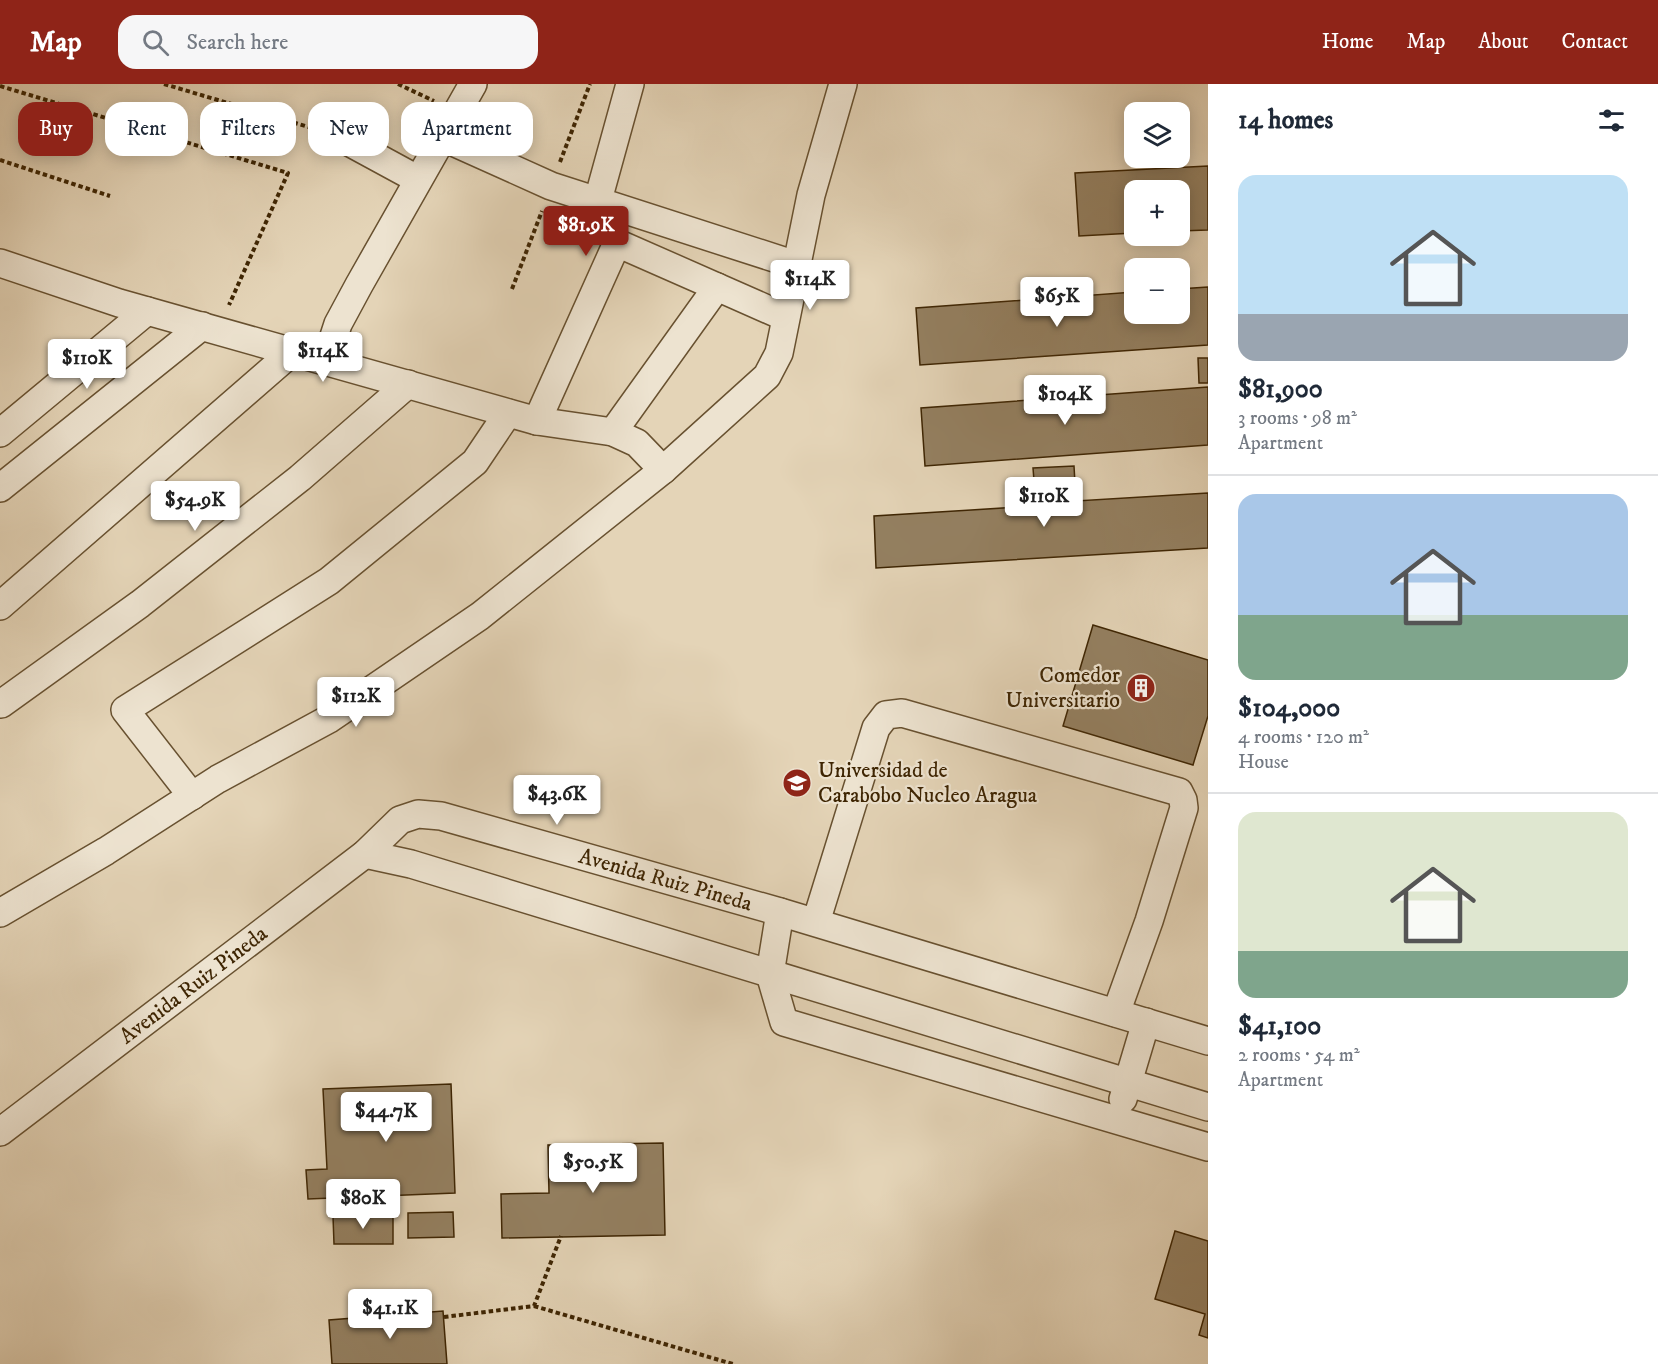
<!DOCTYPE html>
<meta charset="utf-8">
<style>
body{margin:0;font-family:"IM FELL DW Pica",serif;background:#f6f6f7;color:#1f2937;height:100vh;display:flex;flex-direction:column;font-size:22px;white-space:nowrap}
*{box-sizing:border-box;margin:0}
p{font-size:20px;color:#747a83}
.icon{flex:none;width:33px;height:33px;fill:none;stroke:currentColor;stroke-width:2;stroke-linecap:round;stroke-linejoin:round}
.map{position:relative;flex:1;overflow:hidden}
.panel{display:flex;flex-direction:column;background:#fff;width:450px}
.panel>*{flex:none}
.guide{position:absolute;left:18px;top:18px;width:570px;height:54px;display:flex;gap:12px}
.fabs{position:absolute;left:1124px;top:18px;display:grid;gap:12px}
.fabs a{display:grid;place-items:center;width:66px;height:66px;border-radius:12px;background:#fff;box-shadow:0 3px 15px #0003;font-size:30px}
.price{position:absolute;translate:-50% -51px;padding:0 14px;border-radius:6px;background:#fff;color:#222;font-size:20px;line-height:39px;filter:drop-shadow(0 2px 3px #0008)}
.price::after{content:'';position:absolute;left:50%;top:36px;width:18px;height:14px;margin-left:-9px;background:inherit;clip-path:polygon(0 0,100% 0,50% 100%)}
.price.on{background:#8f2418;color:#fff}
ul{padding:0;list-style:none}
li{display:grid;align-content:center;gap:12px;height:318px;padding:0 30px}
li+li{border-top:2px solid #e0e1e3}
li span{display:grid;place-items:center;height:186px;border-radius:18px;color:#555}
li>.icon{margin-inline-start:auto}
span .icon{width:108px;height:108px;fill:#fffc;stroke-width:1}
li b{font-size:26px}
h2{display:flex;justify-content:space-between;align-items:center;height:72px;padding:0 30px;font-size:26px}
.pill{padding:0 21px;border-radius:18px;background:#fff;box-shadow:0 3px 15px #0003;font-size:21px;line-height:54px}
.pill.on{background:#8f2418;color:#fff}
header{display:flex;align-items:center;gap:36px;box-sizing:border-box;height:84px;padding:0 30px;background:#8f2418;color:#fff}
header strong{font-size:28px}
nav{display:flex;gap:33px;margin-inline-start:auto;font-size:21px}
.search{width:420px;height:54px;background:#f6f6f7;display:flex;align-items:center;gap:15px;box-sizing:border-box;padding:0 21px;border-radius:18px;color:#747a83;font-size:22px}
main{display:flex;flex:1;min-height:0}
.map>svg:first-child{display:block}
</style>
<header>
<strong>Map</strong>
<div class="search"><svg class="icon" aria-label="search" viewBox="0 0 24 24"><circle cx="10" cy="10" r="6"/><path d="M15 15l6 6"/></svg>Search here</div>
<nav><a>Home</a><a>Map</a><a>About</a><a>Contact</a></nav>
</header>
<main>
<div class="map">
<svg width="1208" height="1280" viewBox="0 0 1208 1280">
<rect width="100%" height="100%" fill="#e4d4b7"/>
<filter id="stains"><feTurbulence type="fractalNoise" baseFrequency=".00333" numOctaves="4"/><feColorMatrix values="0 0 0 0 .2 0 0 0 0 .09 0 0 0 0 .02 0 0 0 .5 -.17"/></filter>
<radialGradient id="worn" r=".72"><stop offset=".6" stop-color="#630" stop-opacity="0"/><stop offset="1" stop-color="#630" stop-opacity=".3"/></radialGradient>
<path fill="#948061" stroke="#3e2503" stroke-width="1.5" d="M1208,82V146L1179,147V106H1134V149L1079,152L1075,89Z
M1208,203V261L920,281L916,224L1134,208V230H1179V205Z
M1198,274H1208V299H1199Z
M1208,303V361L925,382L921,324Z
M1074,382L1076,417L1208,409V464L876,484L874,432L1036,422L1033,384Z
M1093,541L1208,576V632L1193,681L1063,642Z
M451,1000L455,1109L308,1115L306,1086L327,1085L323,1005Z
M663,1059L665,1151L502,1154L501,1110L549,1109L548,1061Z
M453,1128L454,1153L408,1154V1129Z
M393,1131V1160H334L333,1132Z
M1175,1147L1208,1157V1254L1199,1251L1205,1230L1155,1215Z
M443,1227L447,1280H332L329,1236Z"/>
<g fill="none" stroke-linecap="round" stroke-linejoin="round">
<g stroke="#685130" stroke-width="30">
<g id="minor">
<path d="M336,51L417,95"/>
<path d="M442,53L551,102L796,181"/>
<path d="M598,116L630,0"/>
<path d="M0,179L119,219L537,337L613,348L637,359L663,386"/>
<path d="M326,277L338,240L359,201L473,0"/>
<path d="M537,337L617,159L717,203"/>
<path d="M613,348L717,203L785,233"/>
<path d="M0,349L147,227"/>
<path d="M0,404L202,242"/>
<path d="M0,522L292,268"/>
<path d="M1,620L140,520L300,394L408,300"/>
<path d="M192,712L125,626L329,497L475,378L508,329"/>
<path d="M365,770L411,780L1208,1023"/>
<path d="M780,828L770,890L784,938L1208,1063"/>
<path d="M0,829L106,767L218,695L329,635L480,532L663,386L767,292L779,269L811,111L843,0"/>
<path d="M816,838L876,644L886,631L902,629L1179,708L1183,716L1184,724L1149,837L1116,929"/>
<path d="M1123,1015L1146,938"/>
<path id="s1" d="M0,1048L365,770L400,736L418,730L441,732L780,828L1208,957"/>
</g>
</g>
<path stroke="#3e2503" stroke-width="4" stroke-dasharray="4.5 3" stroke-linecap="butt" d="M164,0L312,44
M398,0L434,17
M0,2L288,89L229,221
M0,76L110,112
M560,78L590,0
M512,205L542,127
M534,1222L733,1280
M444,1233L534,1222L561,1152"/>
<use href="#minor" stroke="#ede3d0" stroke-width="27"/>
</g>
<defs>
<g id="building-disc" transform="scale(1.5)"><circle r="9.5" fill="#8f2418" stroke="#ede3d0"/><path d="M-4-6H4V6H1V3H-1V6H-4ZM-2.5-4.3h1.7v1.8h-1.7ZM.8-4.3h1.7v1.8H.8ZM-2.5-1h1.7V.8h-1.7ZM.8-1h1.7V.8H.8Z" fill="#fff"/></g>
<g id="university-disc" transform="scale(1.5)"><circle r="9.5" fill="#8f2418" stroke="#ede3d0"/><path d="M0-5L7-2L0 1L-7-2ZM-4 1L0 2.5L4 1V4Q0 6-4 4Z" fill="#fff"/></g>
</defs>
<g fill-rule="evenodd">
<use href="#building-disc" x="1141" y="604"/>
<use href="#university-disc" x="797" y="699"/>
</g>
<g text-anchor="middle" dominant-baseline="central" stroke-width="4.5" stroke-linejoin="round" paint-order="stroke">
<g font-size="22" fill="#3e2503" stroke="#ede3d0" text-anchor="end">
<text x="1120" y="591">Comedor<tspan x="1120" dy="25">Universitario</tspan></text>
<text x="818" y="686" text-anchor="start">Universidad de<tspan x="818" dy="25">Carabobo Nucleo Aragua</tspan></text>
</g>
<g font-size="22" fill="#3e2503" stroke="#ede3d0">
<text stroke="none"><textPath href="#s1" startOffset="783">Avenida Ruiz Pineda</textPath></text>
<text stroke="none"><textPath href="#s1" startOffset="243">Avenida Ruiz Pineda</textPath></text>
</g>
</g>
<rect width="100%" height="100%" filter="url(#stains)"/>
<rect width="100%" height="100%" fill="url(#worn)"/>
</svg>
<div class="fabs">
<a><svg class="icon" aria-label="layers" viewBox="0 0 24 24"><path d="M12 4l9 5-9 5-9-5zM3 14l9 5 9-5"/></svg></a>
<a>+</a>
<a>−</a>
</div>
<b class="price on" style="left:586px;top:173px">$81.9K</b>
<b class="price" style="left:810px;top:227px">$114K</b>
<b class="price" style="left:1057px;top:244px">$65K</b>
<b class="price" style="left:323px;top:299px">$114K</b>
<b class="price" style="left:87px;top:306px">$110K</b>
<b class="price" style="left:1065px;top:342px">$104K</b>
<b class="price" style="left:1044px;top:444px">$110K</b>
<b class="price" style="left:195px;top:448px">$54.9K</b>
<b class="price" style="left:356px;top:644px">$112K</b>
<b class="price" style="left:557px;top:742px">$43.6K</b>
<b class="price" style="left:386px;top:1059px">$44.7K</b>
<b class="price" style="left:593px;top:1110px">$50.5K</b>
<b class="price" style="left:363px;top:1146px">$80K</b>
<b class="price" style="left:390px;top:1256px">$41.1K</b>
<div class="guide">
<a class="pill on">Buy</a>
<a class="pill">Rent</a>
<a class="pill">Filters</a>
<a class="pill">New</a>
<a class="pill">Apartment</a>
</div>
</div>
<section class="panel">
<h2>14 homes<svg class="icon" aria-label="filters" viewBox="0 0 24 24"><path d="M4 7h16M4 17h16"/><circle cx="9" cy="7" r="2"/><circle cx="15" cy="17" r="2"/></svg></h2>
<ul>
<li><span style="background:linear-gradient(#bfe0f5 75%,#9aa5b1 0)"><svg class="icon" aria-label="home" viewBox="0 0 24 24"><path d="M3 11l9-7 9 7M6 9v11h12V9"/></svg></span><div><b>$81,900</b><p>3 rooms · 98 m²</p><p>Apartment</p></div></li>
<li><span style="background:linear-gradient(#a9c7e8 65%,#7fa58c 0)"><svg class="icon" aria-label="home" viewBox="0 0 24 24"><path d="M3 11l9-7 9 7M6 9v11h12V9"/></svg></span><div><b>$104,000</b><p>4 rooms · 120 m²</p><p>House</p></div></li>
<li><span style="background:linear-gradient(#dfe7d0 75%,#7fa58c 0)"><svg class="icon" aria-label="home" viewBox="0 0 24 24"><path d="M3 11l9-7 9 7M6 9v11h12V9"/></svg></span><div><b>$41,100</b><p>2 rooms · 54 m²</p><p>Apartment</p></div></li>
</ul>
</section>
</main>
